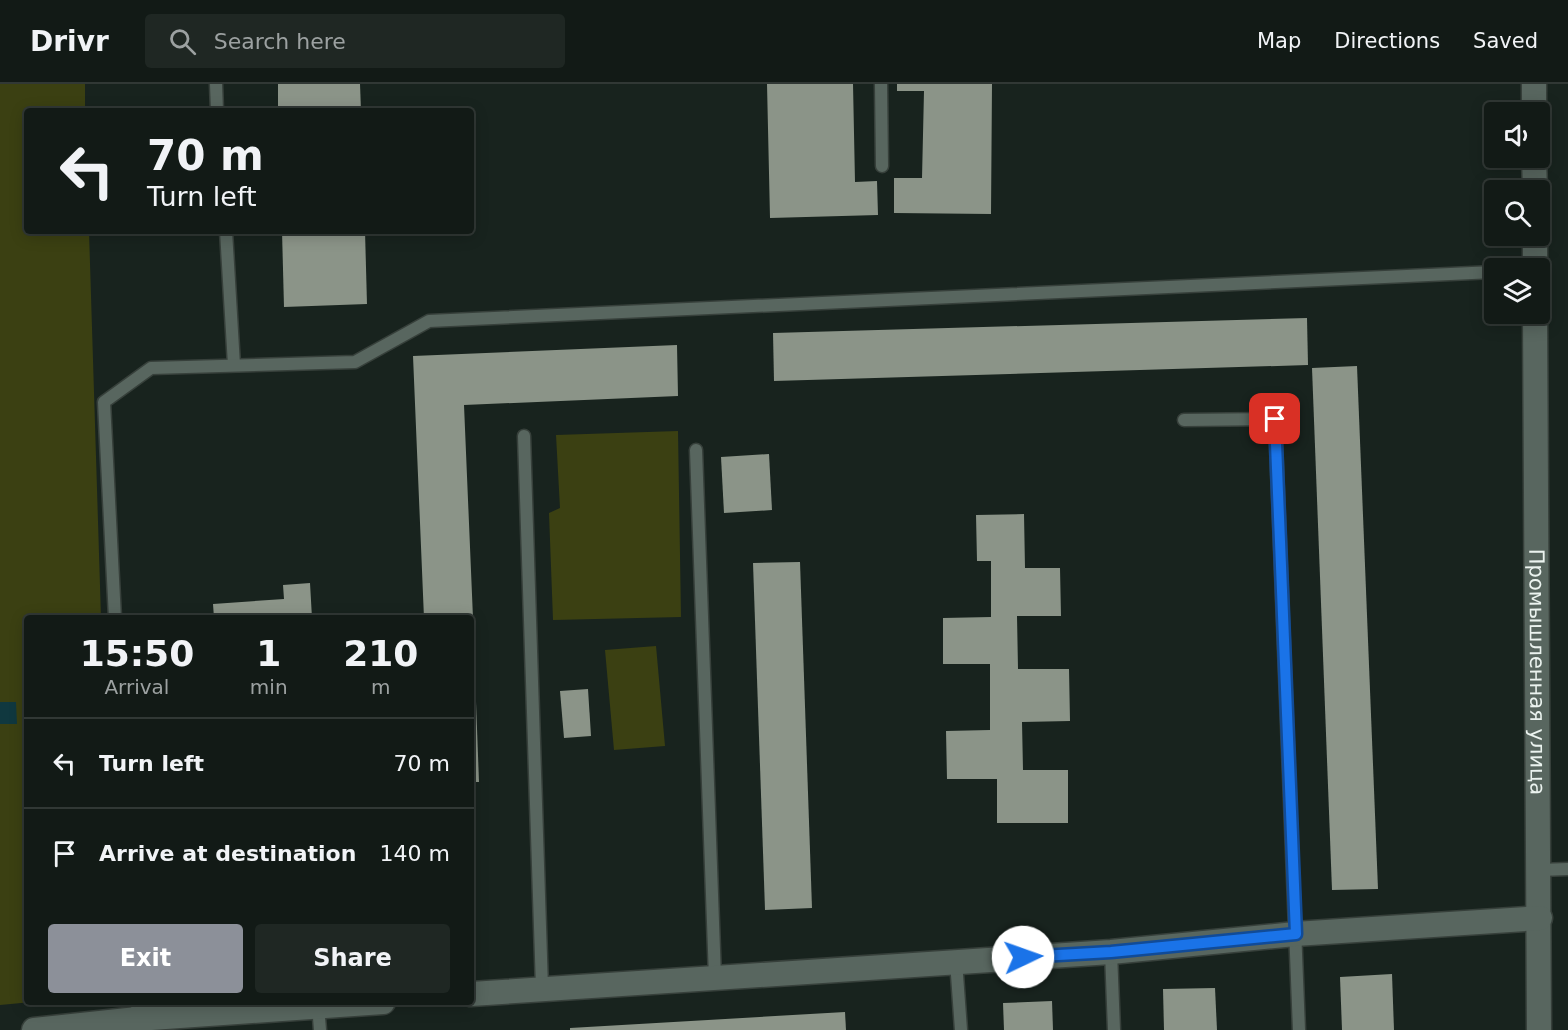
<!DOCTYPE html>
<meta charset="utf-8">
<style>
body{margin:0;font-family:"DejaVu Sans",sans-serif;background:#1f2723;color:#f1f3f6;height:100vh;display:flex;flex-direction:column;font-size:22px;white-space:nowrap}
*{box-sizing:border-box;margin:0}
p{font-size:20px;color:#9ca1a1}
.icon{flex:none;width:33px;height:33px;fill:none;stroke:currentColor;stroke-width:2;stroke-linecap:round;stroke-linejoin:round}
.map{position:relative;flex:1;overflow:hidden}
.details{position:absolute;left:24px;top:531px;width:450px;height:390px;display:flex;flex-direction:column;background:#121a16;border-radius:6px;box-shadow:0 3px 15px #0003,0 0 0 2px #313835}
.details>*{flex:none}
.guide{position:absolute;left:24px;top:24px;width:450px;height:126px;border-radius:6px;box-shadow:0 3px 15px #0003,0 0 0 2px #313835;background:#121a16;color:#f1f3f6;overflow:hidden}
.controls{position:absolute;left:1484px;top:18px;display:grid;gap:12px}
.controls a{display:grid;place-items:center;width:66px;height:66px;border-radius:6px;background:#121a16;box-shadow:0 3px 15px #0003,0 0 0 2px #313835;font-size:30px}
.pin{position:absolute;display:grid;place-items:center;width:51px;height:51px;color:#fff;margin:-26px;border-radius:12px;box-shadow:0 3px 9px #0006}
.me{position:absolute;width:66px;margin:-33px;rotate:87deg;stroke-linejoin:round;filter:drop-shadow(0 0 4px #0008)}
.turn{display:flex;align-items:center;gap:21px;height:126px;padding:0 24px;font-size:27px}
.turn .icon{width:78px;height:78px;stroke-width:2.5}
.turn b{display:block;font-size:42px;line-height:51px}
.eta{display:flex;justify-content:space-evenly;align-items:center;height:102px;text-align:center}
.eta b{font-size:36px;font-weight:700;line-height:42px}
.action{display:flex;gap:12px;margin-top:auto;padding:12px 24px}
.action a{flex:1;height:69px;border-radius:6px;background:#8c9099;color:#fff;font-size:24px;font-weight:700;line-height:69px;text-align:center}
.action a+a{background:#1f2723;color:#f1f3f6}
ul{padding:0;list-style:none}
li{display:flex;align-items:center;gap:18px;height:90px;padding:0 24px;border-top:2px solid #313835}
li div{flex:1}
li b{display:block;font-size:22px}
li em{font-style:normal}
header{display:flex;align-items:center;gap:36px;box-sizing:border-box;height:84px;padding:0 30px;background:#121a16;border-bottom:2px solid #313835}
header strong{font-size:28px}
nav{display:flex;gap:33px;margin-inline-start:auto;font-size:21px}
.search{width:420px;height:54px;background:#1f2723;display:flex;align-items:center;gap:15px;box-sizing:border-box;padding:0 21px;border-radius:6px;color:#9ca1a1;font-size:22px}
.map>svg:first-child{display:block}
</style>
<header>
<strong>Drivr</strong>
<div class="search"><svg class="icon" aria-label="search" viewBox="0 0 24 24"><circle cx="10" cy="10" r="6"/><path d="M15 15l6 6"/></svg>Search here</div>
<nav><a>Map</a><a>Directions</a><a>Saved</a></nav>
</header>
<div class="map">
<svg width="1568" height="946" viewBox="0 0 1568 946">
<rect width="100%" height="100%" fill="#18231e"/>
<g fill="#3b4012">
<polygon points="0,0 85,0 85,27 27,27 27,147 89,147 101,534 27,534 27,918 32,918 0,921"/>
<polygon points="678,347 681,533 553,536 549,429 560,424 556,351"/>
<polygon points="656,562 665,662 614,666 605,566"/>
</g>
<polygon fill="#10383f" points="0,618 16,618 17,640 0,640"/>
<g fill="#8b9488">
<polygon points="278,0 360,0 361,27 278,27"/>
<polygon points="767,0 853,0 855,98 877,97 878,131 770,134"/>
<polygon points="897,0 992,0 991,130 894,129 894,94 922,94 924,7 897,7"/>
<polygon points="282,147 365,147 367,220 284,223"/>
<polygon points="1307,234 1308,281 774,297 773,249"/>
<polygon points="677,261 678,312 464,321 473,534 424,534 413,272"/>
<polygon points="1357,282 1378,805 1332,806 1312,284"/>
<polygon points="769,370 772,426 724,429 721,373"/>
<polygon points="1024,430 1025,484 1060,484 1061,532 1017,532 1018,585 1069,585 1070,637 1022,638 1023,686 1068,686 1068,739 997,739 997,695 947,695 946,647 990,646 990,580 943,580 943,534 991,533 991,477 977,477 976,431"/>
<polygon points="800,478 812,824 765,826 753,479"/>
<polygon points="310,499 312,534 214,534 213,520 284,515 283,501"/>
<polygon points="471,537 473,537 479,698 471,698"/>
<polygon points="588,605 591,652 564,654 560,607"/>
<polygon points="1392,890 1394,946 1342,946 1340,893"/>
<polygon points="1215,904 1217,946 1164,946 1163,905"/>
<polygon points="1052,917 1053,946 1004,946 1003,919"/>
<polygon points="845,928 846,946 570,946 570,944"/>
</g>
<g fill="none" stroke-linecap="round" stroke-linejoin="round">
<defs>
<g id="service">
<polyline points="216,0 217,27"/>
<polyline points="881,0 882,82"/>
<polyline points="226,147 234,281"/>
<polyline points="1184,336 1275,335 1299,946"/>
<polyline points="524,352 542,904"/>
<polyline points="696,366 715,894"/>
<polyline points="115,534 104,318 151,284 355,278 429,237 1494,188"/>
<polyline points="1540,786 1568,785"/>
<polyline points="1111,868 1114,946"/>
<polyline points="956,877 961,946"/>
<polyline points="137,918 138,939"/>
<polyline points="318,921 320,946"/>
</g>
<g id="minor">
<polyline points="1534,0 1534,28"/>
<polyline points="1534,74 1535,106"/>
<polyline points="1535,152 1535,184"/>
<path id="s1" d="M1535 230 1539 946"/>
<polyline points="471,910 1111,868 1295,850 1540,834"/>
<polyline points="34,946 137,935 383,918"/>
</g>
</defs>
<use href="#service" stroke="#37403b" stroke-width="15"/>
<use href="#minor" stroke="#37403b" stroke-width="27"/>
<use href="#service" stroke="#58665f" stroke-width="12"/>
<use href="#minor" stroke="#58665f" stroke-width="24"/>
</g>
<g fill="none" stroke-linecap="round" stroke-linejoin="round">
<defs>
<polyline id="route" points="1023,873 1111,868 1296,850 1275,335"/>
</defs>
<use href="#route" stroke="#114b97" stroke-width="15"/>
<use href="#route" stroke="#1a73e8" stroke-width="10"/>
</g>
<g text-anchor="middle" stroke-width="6" stroke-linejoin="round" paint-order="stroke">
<g font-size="21" fill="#ebf3ef" stroke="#070b09">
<text dy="7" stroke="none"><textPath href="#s1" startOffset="358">Промышленная улица</textPath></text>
</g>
</g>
</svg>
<div class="controls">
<a><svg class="icon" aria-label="sound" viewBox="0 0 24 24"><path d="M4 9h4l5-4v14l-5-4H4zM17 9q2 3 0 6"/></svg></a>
<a><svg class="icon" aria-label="search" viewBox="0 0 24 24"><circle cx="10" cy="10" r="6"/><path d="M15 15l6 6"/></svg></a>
<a><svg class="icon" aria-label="layers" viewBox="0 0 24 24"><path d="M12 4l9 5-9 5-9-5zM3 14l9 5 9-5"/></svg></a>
</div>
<div class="pin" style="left:1275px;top:335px;background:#d93025"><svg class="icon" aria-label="arrive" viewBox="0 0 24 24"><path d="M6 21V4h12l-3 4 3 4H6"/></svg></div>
<svg class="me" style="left:1023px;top:873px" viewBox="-20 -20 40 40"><circle r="19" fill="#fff"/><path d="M0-13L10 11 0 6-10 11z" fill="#1a73e8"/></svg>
<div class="guide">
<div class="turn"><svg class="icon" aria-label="left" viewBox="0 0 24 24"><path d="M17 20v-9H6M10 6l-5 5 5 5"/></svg><div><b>70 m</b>Turn left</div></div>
</div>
<section class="details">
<div class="eta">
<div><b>15:50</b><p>Arrival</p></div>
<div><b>1</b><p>min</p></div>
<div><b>210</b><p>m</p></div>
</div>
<ul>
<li><svg class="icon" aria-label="left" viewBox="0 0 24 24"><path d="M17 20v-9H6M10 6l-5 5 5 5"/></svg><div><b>Turn left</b></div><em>70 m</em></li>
<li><svg class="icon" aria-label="arrive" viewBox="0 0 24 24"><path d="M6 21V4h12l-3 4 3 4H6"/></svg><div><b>Arrive at destination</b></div><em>140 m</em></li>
</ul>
<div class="action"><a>Exit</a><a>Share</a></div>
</section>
</div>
